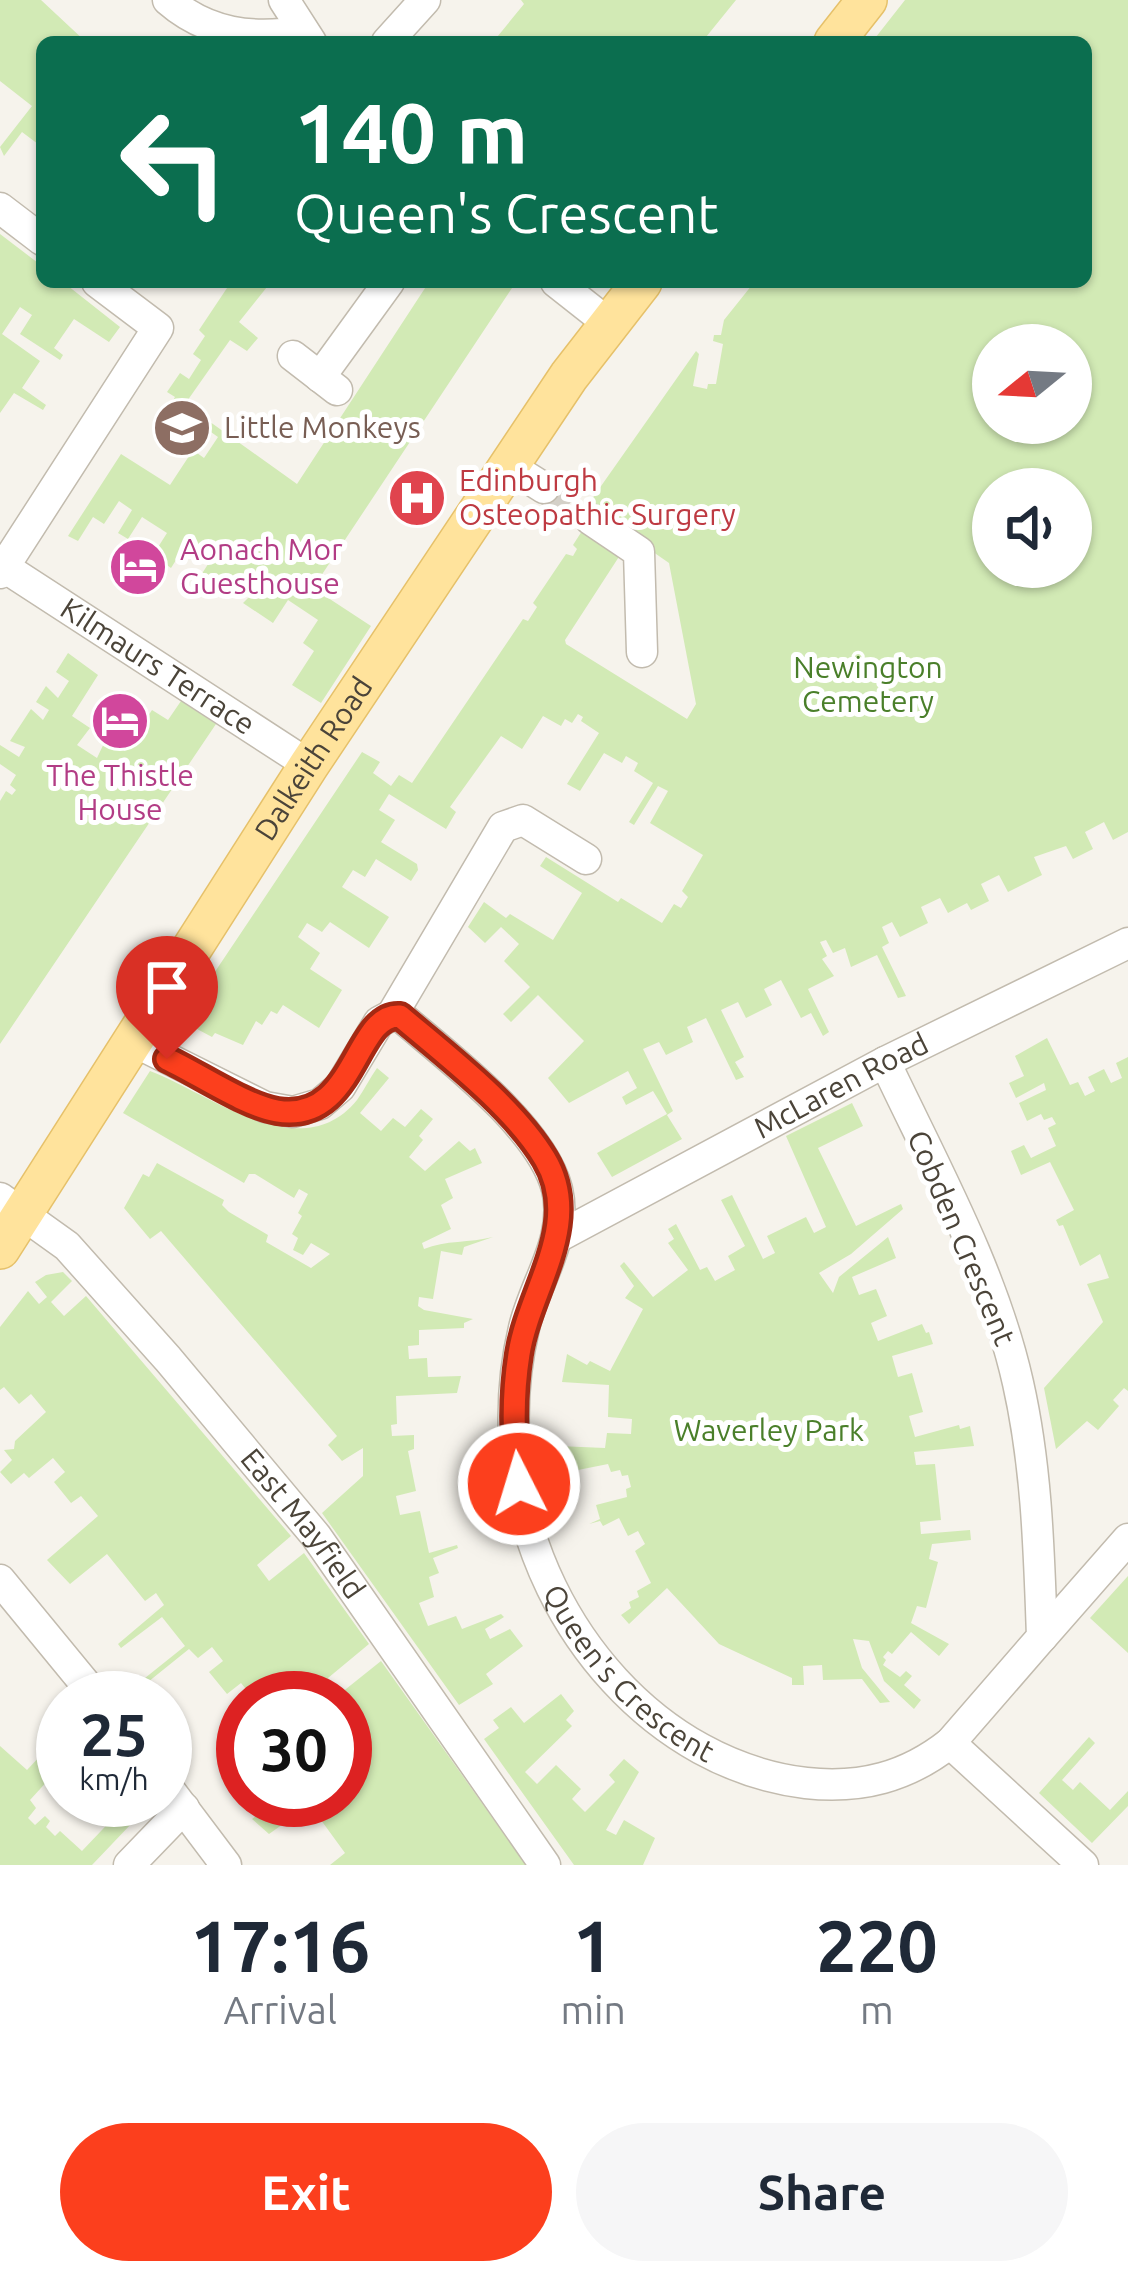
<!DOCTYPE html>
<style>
body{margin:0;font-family:Ubuntu,sans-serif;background:#f6f6f7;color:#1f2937;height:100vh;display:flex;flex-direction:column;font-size:45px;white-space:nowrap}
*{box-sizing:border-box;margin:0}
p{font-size:39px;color:#747a83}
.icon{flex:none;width:66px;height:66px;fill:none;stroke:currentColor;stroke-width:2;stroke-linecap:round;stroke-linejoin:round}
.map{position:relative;height:1865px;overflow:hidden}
.details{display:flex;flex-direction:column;background:#fff;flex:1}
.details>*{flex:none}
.hud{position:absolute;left:36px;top:36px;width:1056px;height:252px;border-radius:18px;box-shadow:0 3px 9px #0004;background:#0b6e4f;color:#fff;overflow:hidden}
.needle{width:78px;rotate:252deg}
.fabs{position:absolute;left:972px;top:324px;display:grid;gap:24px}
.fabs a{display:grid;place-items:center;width:120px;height:120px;border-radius:50%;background:#fff;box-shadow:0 3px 9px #0004;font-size:60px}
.speed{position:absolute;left:36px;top:1671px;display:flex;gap:24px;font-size:60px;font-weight:700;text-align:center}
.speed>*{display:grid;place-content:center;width:156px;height:156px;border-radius:50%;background:#fff;box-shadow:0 3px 9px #0004;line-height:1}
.speed small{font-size:30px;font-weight:400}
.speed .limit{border:18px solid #d22;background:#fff;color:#111}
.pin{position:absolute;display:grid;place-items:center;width:102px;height:102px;color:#fff;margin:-123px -51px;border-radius:50% 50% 50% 0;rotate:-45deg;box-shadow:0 0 12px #0007}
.pin .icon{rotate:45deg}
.me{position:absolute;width:132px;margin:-66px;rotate:355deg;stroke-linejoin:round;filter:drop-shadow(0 0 9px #0008)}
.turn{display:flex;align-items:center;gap:42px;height:252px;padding:0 60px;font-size:54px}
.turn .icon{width:156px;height:156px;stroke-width:2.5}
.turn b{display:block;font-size:84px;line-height:102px}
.eta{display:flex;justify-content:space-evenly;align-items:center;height:204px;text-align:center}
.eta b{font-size:72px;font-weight:700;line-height:84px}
.button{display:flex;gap:24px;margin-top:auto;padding:24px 60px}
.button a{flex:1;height:138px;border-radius:72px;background:#fc3f1d;color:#fff;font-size:48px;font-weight:700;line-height:138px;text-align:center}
.button a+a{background:#f6f6f7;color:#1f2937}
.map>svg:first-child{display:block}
</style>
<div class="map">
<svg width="1128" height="1865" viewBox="0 0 1128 1865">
<rect width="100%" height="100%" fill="#f6f3ec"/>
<g fill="#d2eab5" fill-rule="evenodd">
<polygon points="0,0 41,0 86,42 42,42 42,147 22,132 4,156 0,147 32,106 0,81"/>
<polygon points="521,0 736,0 702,42 493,42 524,4"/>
<path d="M905 0H1128V832L1113 840 1104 822 1085 832 1093 849 1073 859 1066 846 1034 857 1042 875 1008 892 999 875 981 884 989 901 971 910 967 903 948 913 940 898 921 907 928 923 900 937 892 922 882 927 889 943 882 947 906 996 898 998 877 955 851 967 845 948 833 953 826 940 820 942 827 956 822 959 834 976 808 989 829 1032 823 1036 811 1013 801 1018 781 980 764 989 772 1005 746 1018 738 1002 721 1010 744 1057 735 1062 744 1077 736 1080 706 1018 687 1027 693 1042 666 1055 659 1042 643 1049 673 1111 667 1115 682 1139 612 1177 597 1153 667 1114 653 1091 626 1105 622 1097 637 1088 628 1071 569 1103 548 1078 584 1041 538 995 511 1022 503 1014 530 987 504 961 519 944 501 927 485 943 468 927 484 902 506 918 510 914 553 940 582 893 540 866 546 857 618 902 621 898 662 923 674 904 681 908 688 897 682 891 703 855 650 823 668 791 658 786 634 825 629 822 653 783 634 771 638 763 626 756 622 763 604 753 580 791 567 784 599 733 581 721 583 717 578 714 572 723 565 719 561 726 543 716 522 749 501 736 450 807 456 812 446 829 389 794 379 810 395 820 381 842 417 864 418 870 411 881 376 859 365 877 353 870 342 887 389 917 369 948 330 922 322 932 307 923 298 937 320 953 310 969 342 990 319 1028 283 1005 277 1014 271 1011 262 1025 256 1021 243 1045 215 1033 212 1037 182 1021 362 752 380 762 373 773 391 786 399 775 412 783 523 619 528 621 537 607 533 603 566 554 573 556 577 549 573 545 582 531 624 549 565 640 566 644 687 719 696 704 669 563 587 506 696 351 699 354 693 386 707 389 708 384H716L723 344 713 341 714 335H721L724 320 752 285 749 282H1086V42H872ZM993 345H1071V423H993ZM993 489H1071V567H993Z"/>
<polygon points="0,234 42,266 42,282 63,282 120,327 109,342 74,319 54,348 63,355 60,360 20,334 32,315 20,307 2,334 40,361 22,388 46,405 43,410 14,393 0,413"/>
<polygon points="231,282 271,282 239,322 258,338 247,351 230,340 185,404 297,484 429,282 516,282 313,588 371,626 321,703 292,685 314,651 303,643 318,620 288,600 273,623 243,603 255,591 237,579 230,595 212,583 206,591 196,583 217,550 206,542 198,554 185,546 171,568 153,555 167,533 142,517 128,539 118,533 132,510 119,501 104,524 93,517 78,541 68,536 121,454 170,485 193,450 204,458 218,437 171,404 175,397 167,392 180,373 189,379 201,360 193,354 205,336 199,330"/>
<polygon points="68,653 98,675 72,716 90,728 77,745 97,758 106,739 125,751 152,710 168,720 181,701 216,724 0,1044 0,801 6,791 12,795 16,790 10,785 16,775 0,764 0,745 19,757 25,747 10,741 31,709 43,720 49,710 36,702 46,686 58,698 69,681 56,672"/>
<polygon points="1047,1038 1070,1085 1078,1082 1085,1096 1095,1091 1088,1077 1104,1069 1111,1083 1122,1078 1116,1063 1128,1057 1128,1391 1124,1388 1113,1400 1119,1406 1098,1430 1087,1421 1056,1449 1044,1388 1103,1322 1087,1284 1109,1278 1100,1254 1080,1266 1063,1225 1059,1226 1056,1220 1074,1210 1050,1162 1021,1175 1011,1151 1024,1145 1031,1158 1056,1146 1048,1128 1056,1124 1052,1117 1044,1120 1041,1114 1027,1121 1019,1103 1046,1090 1044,1083 1016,1098 1009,1083 1024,1076 1015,1056"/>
<path d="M377 1068 389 1078 360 1113 381 1131 393 1118 405 1127 421 1109 433 1119 419 1136 423 1140 409 1157 425 1171 459 1141 470 1151 475 1148 482 1163 445 1179 453 1198 441 1205 451 1229 422 1243 424 1249C445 1240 470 1243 493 1237L464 1247 462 1255 441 1251 433 1299 419 1297 418 1306 424 1310 473 1319 464 1323V1328L419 1330V1345L408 1346 409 1359 427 1358 428 1377 461 1376 457 1393 396 1396 397 1424 391 1425 392 1436 414 1435V1449L408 1451 416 1491 396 1496 400 1515 420 1511 429 1553 457 1545 458 1548 433 1558 439 1573 429 1577 434 1597 419 1603 428 1626 456 1616 462 1629 501 1614 504 1617 485 1629 490 1639 510 1629 523 1646 486 1674 493 1684 459 1705 322 1513 363 1476V1448L342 1461 328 1445 337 1436 161 1231 150 1239 124 1208 143 1174 149 1177 157 1163 224 1200 222 1205 229 1212 268 1235 266 1242 311 1268 330 1254 311 1243 303 1255 293 1250 298 1238 292 1234 302 1216 298 1213 308 1194 299 1189 294 1198 255 1174H249L244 1183 123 1113 150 1071C209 1093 301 1169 357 1100 364 1090 370 1078 377 1068Z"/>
<polygon points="852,1103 863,1126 818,1148 856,1226 901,1204 903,1209 851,1254 819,1273 833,1293 839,1277 888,1237 896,1258 852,1277 859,1295 876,1289 887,1316 871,1323 878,1341 922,1324 926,1333 929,1332 933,1344 892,1356 898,1377 912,1373 923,1412 909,1416 915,1437 959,1425 960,1429 970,1426 974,1446 914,1452 916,1465 935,1464 941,1520 920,1522 921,1534 970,1530 971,1540 932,1544 929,1559 938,1562 926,1608 917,1606 911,1623 949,1644 939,1656 911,1632 892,1654 888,1651 883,1657 886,1660 883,1665 900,1677 906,1671 912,1676 904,1685 921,1700 914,1709 884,1681 869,1641 853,1639 862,1668 890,1702 880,1703 862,1679 823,1680 822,1665 803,1666 804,1685 792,1685 792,1678 719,1644 667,1588 629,1624 621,1615 631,1608 629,1602 639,1597 637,1591 651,1583 635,1551 645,1544 638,1531 628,1536 619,1518 603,1526 600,1521 589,1524 600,1519 596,1505 627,1497 626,1489 631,1487 628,1475 622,1476 620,1470 611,1472 608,1464 563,1473 557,1465 558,1446 605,1448 607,1433 631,1434 632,1419 608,1417 609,1385 562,1382 567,1354 587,1365 590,1361 610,1371 643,1309 625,1298 634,1286 620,1266 624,1262 653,1297 688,1270 668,1243 674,1239 668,1229 676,1224 700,1270 707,1267 715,1281 735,1270 728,1256 745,1246 721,1200 732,1195 763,1259 775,1253 767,1236 806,1217 814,1233 826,1227 786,1136"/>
<polygon points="63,1272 72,1281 51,1302 64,1316 86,1296 291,1536 257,1565 269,1581 304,1553 369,1644 328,1678 341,1693 381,1661 526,1865 330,1865 345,1853 310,1805 269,1834 252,1819 278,1800 345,1800 345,1698 246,1698 250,1694 241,1683 227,1694 209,1672 223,1661 212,1647 198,1658 189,1649 148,1682 145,1678 185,1646 162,1617 121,1648 118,1644 164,1605 156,1593 145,1601 107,1554 70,1584 47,1560 98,1516 81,1496 71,1503 54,1482 65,1472 53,1458 29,1478 24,1473 11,1484 0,1472 12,1460 4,1450 14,1449 15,1441 46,1412 31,1394 19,1404 4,1387 0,1390 0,1327 28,1291 39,1304 47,1297 35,1282 46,1275"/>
<polygon points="1128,1576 1128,1653 1090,1618"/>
<polygon points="561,1694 574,1711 566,1720 572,1726 525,1772 537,1784 556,1765 581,1789 572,1799 585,1812 615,1782 609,1775 624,1759 639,1772 606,1830 616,1835 624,1820 655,1838 643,1865 574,1865 484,1739 499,1728 493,1720 511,1707 524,1723"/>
<polygon points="58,1737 62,1741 40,1766 51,1777 30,1800 36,1808 28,1818 35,1825 45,1816 50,1821 46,1827 55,1836 60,1831 82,1851 120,1811 132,1823 92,1865 0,1865 0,1746 27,1770"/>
<polygon points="1089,1737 1095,1743 1062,1780 1073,1790 1080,1782 1110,1810 1128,1791 1128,1806 1092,1843 1039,1793"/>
</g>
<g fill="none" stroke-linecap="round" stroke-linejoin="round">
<polyline stroke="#d4d0c8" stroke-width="30" stroke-dasharray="30 15" stroke-linecap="butt" points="544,488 590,519"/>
<defs>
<g id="minor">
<path d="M168 0C207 34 253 40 303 31"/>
<polyline points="284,0 311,42"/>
<polyline points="387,42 425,0"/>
<polyline points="0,208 42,240"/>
<polyline points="556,282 608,323"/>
<polyline points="293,356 337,390"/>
<polyline points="320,377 389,282"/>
<polyline points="509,466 544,488"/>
<polyline points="590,519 639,552 642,652"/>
<path id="s1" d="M4 567 309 765"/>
<polyline points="0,573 158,328 97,282"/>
<polyline points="392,1015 503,827 523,820 586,859"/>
<path id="s2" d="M135 1042 265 1107 293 1112 320 1104 340 1087 379 1022 392 1015 400 1016C448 1057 541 1127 557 1189 569 1239 535 1281 524 1328 512 1378 511 1431 518 1482 541 1627 656 1765 806 1783 861 1789 907 1777 950 1743L1042 1637C1039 1552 1037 1467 1018 1383 993 1271 934 1166 885 1062"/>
<path id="s3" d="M0 1198 67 1246 168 1359 316 1536 545 1865"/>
<path id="s4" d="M558 1237 885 1062 1128 943"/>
<polyline points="0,1580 97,1698"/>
<polyline points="1042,1637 1128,1539"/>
<polyline points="950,1743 1083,1865"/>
<polyline points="165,1784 226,1865"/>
<polyline points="129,1865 184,1808"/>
</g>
<g id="major">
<polyline points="834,42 867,0"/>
<path id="s5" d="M0 1249 309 765 569 376 642 282"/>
</g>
</defs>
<use href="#minor" stroke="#c2bbae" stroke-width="33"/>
<use href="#major" stroke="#e6c16a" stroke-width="42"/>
<use href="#minor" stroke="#fff" stroke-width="30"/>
<use href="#major" stroke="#ffe39c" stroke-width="39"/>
</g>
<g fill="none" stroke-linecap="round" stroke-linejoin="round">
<defs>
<path id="route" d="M167 1059C199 1074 244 1105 277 1111 356 1124 354 1013 400 1016 446 1055 514 1107 545 1159 584 1224 529 1289 519 1354 512 1398 513 1441 519 1484"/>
</defs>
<use href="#route" stroke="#a42913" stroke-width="30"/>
<use href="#route" stroke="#fc3f1d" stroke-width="21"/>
</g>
<defs>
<symbol id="school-disc" viewBox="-11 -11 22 22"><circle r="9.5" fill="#8d6e63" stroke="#fff"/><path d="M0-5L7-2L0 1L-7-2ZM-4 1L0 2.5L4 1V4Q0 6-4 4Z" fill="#fff"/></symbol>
<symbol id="hospital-disc" viewBox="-11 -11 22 22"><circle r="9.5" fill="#e0444e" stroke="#fff"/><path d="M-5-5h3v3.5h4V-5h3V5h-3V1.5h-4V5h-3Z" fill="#fff"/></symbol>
<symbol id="hotel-disc" viewBox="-11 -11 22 22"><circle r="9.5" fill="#d1479c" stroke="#fff"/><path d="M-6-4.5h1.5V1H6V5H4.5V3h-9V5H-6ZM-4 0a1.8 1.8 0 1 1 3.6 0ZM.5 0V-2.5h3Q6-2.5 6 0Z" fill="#fff"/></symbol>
</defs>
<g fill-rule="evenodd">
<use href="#school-disc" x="149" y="395" width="66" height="66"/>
<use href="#hospital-disc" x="384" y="465" width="66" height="66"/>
<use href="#hotel-disc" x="105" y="534" width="66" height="66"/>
<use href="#hotel-disc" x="87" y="688" width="66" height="66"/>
</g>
<g text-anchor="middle" stroke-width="10" stroke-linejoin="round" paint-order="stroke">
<g font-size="30" fill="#785e54" stroke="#fff" text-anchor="start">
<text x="224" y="438">Little Monkeys</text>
</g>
<g font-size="30" fill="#be3a42" stroke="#fff" text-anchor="start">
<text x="459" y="491">Edinburgh<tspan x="459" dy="34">Osteopathic Surgery</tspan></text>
</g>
<g font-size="30" fill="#b23c85" stroke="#fff" text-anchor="start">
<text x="180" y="560">Aonach Mor<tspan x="180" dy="34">Guesthouse</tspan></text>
<text x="120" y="786" text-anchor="middle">The Thistle<tspan x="120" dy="34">House</tspan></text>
</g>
<g font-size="30" fill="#4b4439" stroke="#fff">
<text dy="10" stroke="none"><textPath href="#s1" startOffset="183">Kilmaurs Terrace</textPath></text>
<text dy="10" stroke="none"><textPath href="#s5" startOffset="582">Dalkeith Road</textPath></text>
<text dy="10" stroke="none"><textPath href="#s4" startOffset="321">McLaren Road</textPath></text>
<text transform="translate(961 1238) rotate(67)" y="10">Cobden Crescent</text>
<text dy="10" stroke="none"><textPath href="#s3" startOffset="447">East Mayfield</textPath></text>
<text dy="10" stroke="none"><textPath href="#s2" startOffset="1092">Queen's Crescent</textPath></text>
</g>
<g font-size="30" fill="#4a7f2a" stroke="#fff">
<text x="868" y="678">Newington<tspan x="868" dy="34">Cemetery</tspan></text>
<text x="769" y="1441">Waverley Park</text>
</g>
</g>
</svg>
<div class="fabs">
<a><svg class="needle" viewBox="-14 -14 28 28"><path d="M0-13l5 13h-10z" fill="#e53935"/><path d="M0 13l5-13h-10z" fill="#747a83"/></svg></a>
<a><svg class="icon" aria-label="sound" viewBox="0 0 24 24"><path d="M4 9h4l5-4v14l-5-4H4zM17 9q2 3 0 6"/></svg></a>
</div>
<div class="speed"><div>25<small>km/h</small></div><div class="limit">30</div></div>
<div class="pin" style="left:167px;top:1059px;background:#d93025"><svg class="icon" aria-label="arrive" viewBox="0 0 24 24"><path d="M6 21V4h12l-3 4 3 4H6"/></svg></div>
<svg class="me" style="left:519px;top:1484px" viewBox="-20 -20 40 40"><circle r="17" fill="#fc3f1d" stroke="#fff" stroke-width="3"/><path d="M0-11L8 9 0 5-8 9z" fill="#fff"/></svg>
<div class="hud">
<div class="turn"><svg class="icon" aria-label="left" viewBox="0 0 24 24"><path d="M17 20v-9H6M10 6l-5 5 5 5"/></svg><div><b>140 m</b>Queen's Crescent</div></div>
</div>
</div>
<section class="details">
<div class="eta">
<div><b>17:16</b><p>Arrival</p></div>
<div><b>1</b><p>min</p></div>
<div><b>220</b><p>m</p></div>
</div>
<div class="button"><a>Exit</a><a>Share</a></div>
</section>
